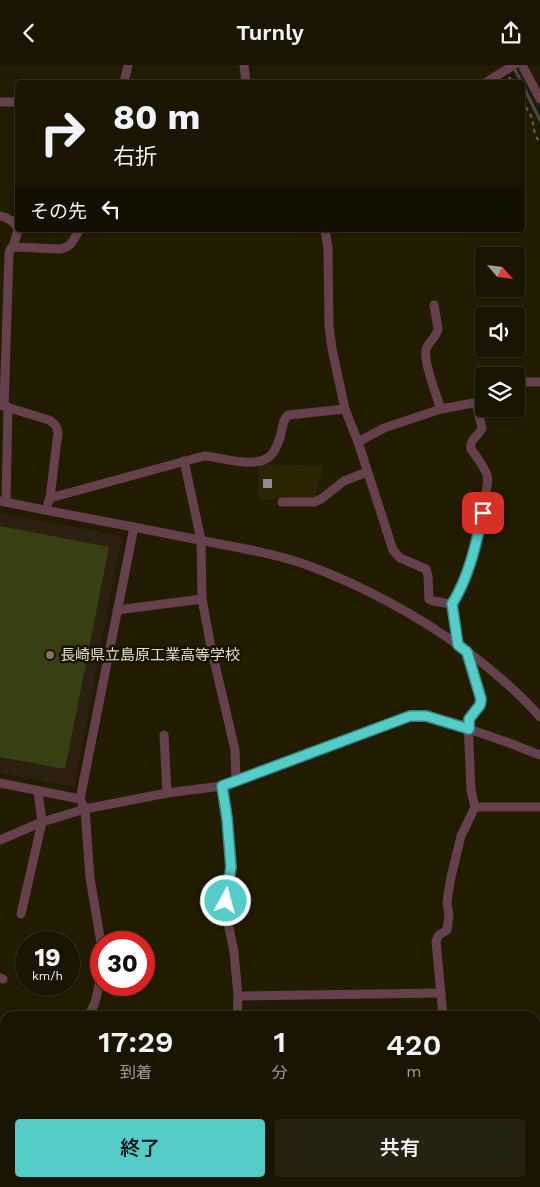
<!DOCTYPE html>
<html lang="ja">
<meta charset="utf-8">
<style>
body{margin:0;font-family:"Work Sans","Noto Sans JP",sans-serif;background:#262211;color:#f1f3f6;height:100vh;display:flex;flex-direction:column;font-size:19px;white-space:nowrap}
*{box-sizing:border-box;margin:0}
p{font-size:16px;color:#9f9f99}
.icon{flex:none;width:28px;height:28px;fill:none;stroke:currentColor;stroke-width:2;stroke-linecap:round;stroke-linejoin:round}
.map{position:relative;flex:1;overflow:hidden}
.sheet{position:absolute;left:0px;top:946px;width:540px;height:176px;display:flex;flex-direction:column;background:#191502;border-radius:15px 15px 0 0;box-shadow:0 1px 4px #0004,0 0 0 1px #373424}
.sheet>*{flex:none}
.banner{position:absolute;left:15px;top:15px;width:510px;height:152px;border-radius:5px;box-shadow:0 1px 4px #0004,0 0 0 1px #373424;background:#191502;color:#f1f3f6;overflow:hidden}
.needle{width:32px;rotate:118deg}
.controls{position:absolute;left:475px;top:182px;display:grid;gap:10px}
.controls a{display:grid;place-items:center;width:50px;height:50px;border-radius:5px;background:#191502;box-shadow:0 1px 4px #0004,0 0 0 1px #373424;font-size:25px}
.speed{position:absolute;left:15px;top:866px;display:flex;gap:10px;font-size:25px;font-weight:700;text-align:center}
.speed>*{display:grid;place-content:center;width:65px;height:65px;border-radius:50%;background:#191502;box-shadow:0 1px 4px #0004,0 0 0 1px #373424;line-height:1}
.speed small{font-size:12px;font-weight:400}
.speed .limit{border:8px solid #d22;background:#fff;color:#111}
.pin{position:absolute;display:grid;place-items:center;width:42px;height:42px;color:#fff;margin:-21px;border-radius:10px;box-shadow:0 2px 8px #0006}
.me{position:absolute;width:55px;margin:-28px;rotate:7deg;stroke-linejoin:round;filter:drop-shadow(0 0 4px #0008)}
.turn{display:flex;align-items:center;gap:18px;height:105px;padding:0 15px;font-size:22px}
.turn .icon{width:65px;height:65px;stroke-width:2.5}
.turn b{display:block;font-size:35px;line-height:42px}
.then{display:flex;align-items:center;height:48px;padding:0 15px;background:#0003;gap:10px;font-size:19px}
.eta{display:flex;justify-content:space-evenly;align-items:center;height:85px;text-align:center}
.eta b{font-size:30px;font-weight:600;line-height:35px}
.button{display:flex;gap:10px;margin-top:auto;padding:10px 15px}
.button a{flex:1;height:58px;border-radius:5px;background:#54cdc8;color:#111;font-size:20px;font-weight:600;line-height:58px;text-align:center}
.button a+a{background:#262211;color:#f1f3f6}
header{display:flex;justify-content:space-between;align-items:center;height:65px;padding:0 15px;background:#191502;font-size:22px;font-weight:600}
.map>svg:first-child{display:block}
</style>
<header><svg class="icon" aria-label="back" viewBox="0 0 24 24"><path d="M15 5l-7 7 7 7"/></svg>Turnly<svg class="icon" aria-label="share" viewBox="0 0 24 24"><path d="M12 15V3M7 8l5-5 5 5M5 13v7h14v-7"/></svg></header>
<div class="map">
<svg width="540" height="1122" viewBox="0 0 540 1122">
<rect width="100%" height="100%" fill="#211c02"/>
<polygon fill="#2b2501" points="258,399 324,401 314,434 258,434"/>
<polygon fill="#2d2013" points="0,448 122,471 74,722 0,708"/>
<polygon fill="#374013" points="0,461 109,482 65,704 0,692"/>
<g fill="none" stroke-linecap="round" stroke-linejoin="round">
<g stroke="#434b54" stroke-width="3">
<polyline points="514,3 522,18"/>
<polyline points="522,19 540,55"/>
</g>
</g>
<rect fill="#9c859c" x="263" y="414" width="9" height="9"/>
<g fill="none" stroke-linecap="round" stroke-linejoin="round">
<g stroke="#68644e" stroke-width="2" stroke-dasharray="4 4" stroke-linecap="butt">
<polyline points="509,12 513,18"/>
<polyline points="522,35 532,53 535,70 540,78"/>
</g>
<g stroke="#66404d" stroke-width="9">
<polyline points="244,0 246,18"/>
<polyline points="522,0 540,34"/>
<polyline points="124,18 128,0"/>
<polyline points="485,18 514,0"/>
<polyline points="0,37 18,37"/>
<path d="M0 151C7 152 15 157 18 164"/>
<polyline points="325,165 328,183 329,261 332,284 345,344 358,377 393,485 400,493 426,504 428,511 429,534 433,536 451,539"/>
<polyline points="13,182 18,165"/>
<path d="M434 240 438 264C436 273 428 277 426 285 423 295 437 333 441 344"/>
<polyline points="516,317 540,317"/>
<path d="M0 340 49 355C55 359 57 361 58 367L50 433 48 438"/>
<path d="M4 341 9 188 11 183 13 182 60 184C71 182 74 175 79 165"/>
<polyline points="358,377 384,363 441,344 484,336"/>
<polyline points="184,396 201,475 202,534 211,582 235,685 236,715"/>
<path d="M50 433 204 391C223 392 252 404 269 392 274 388 277 381 279 375 283 367 281 356 288 350L345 344"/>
<path d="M0 436C68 450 136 462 204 476 239 483 274 488 307 500 364 521 418 551 467 586 493 606 519 627 540 652"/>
<polyline points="6,437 8,342"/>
<polyline points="282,437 314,437 321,434 344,416 367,407"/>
<polyline points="117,545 202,534"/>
<path d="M458 580 451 539C469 511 480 465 485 433 486 426 489 417 487 410 484 401 476 391 471 384 469 374 479 371 482 363L476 338"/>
<polyline points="164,670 167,728"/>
<polyline points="0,718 80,734"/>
<polyline points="222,721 227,753 231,802 227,837 228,858 234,887 238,931 237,951"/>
<polyline points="475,742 540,742"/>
<polyline points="0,775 42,757 85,744 167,728 222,721 410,651 426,651 469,664 512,679 540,690"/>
<polyline points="21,849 42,757 38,726"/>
<polyline points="101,878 90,813 85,744 80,734 134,462"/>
<polyline points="0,913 3,914"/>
<polyline points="238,931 441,928"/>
<path d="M88 951C101 934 100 903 101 882"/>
<path d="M443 951 436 876 439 870 447 865 449 850 447 838 448 829 451 812 461 771 475 742 471 726 468 656C471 647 480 644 481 634L467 587"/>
<polyline points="0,1016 5,1017"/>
<polyline points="0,1082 5,1076"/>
<polyline points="0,1096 5,1097"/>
<polyline points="131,1118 157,1122"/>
<polyline points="23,1122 24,1118"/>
<polyline points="233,1122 233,1118"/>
<polyline points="348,1122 348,1118"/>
<polyline points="454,1122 454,1118"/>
</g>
</g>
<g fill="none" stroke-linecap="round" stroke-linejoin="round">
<defs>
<path id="route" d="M226 836 231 802 227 753 222 721 410 651H426L469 664V654L480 640 481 634 467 587 458 580 452 539C469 512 476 479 483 448"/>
</defs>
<use href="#route" stroke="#378582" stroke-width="12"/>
<use href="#route" stroke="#54cdc8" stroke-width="9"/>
</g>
<circle fill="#8d6e63" stroke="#181300" stroke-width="2" cx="50" cy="590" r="5"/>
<g text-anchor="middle" stroke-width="5" stroke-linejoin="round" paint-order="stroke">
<g font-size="15" fill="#e0ddcd" stroke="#181300" text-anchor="start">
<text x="60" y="595">長崎県立島原工業高等学校</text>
</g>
</g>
</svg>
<div class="controls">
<a><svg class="needle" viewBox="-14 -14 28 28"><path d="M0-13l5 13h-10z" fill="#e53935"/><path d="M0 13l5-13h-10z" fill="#9f9f99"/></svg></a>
<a><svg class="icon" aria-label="sound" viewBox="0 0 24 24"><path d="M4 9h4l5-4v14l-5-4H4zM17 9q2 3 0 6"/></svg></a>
<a><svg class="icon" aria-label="layers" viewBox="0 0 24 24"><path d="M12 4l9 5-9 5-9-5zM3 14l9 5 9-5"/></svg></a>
</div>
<div class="speed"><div>19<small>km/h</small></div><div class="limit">30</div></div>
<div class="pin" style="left:483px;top:448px;background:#d93025"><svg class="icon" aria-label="arrive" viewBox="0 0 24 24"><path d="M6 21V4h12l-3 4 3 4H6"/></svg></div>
<svg class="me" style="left:226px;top:836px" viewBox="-20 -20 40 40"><circle r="17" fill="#54cdc8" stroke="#fff" stroke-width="3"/><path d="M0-11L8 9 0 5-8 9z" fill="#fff"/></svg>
<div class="banner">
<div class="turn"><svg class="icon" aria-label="right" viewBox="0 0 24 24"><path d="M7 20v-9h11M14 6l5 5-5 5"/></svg><div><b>80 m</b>右折</div></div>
<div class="then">その先<svg class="icon" aria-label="left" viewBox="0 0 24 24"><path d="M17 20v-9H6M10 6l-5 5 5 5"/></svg></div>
</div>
<section class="sheet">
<div class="eta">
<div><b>17:29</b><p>到着</p></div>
<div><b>1</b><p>分</p></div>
<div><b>420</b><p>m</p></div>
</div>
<div class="button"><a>終了</a><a>共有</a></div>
</section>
</div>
